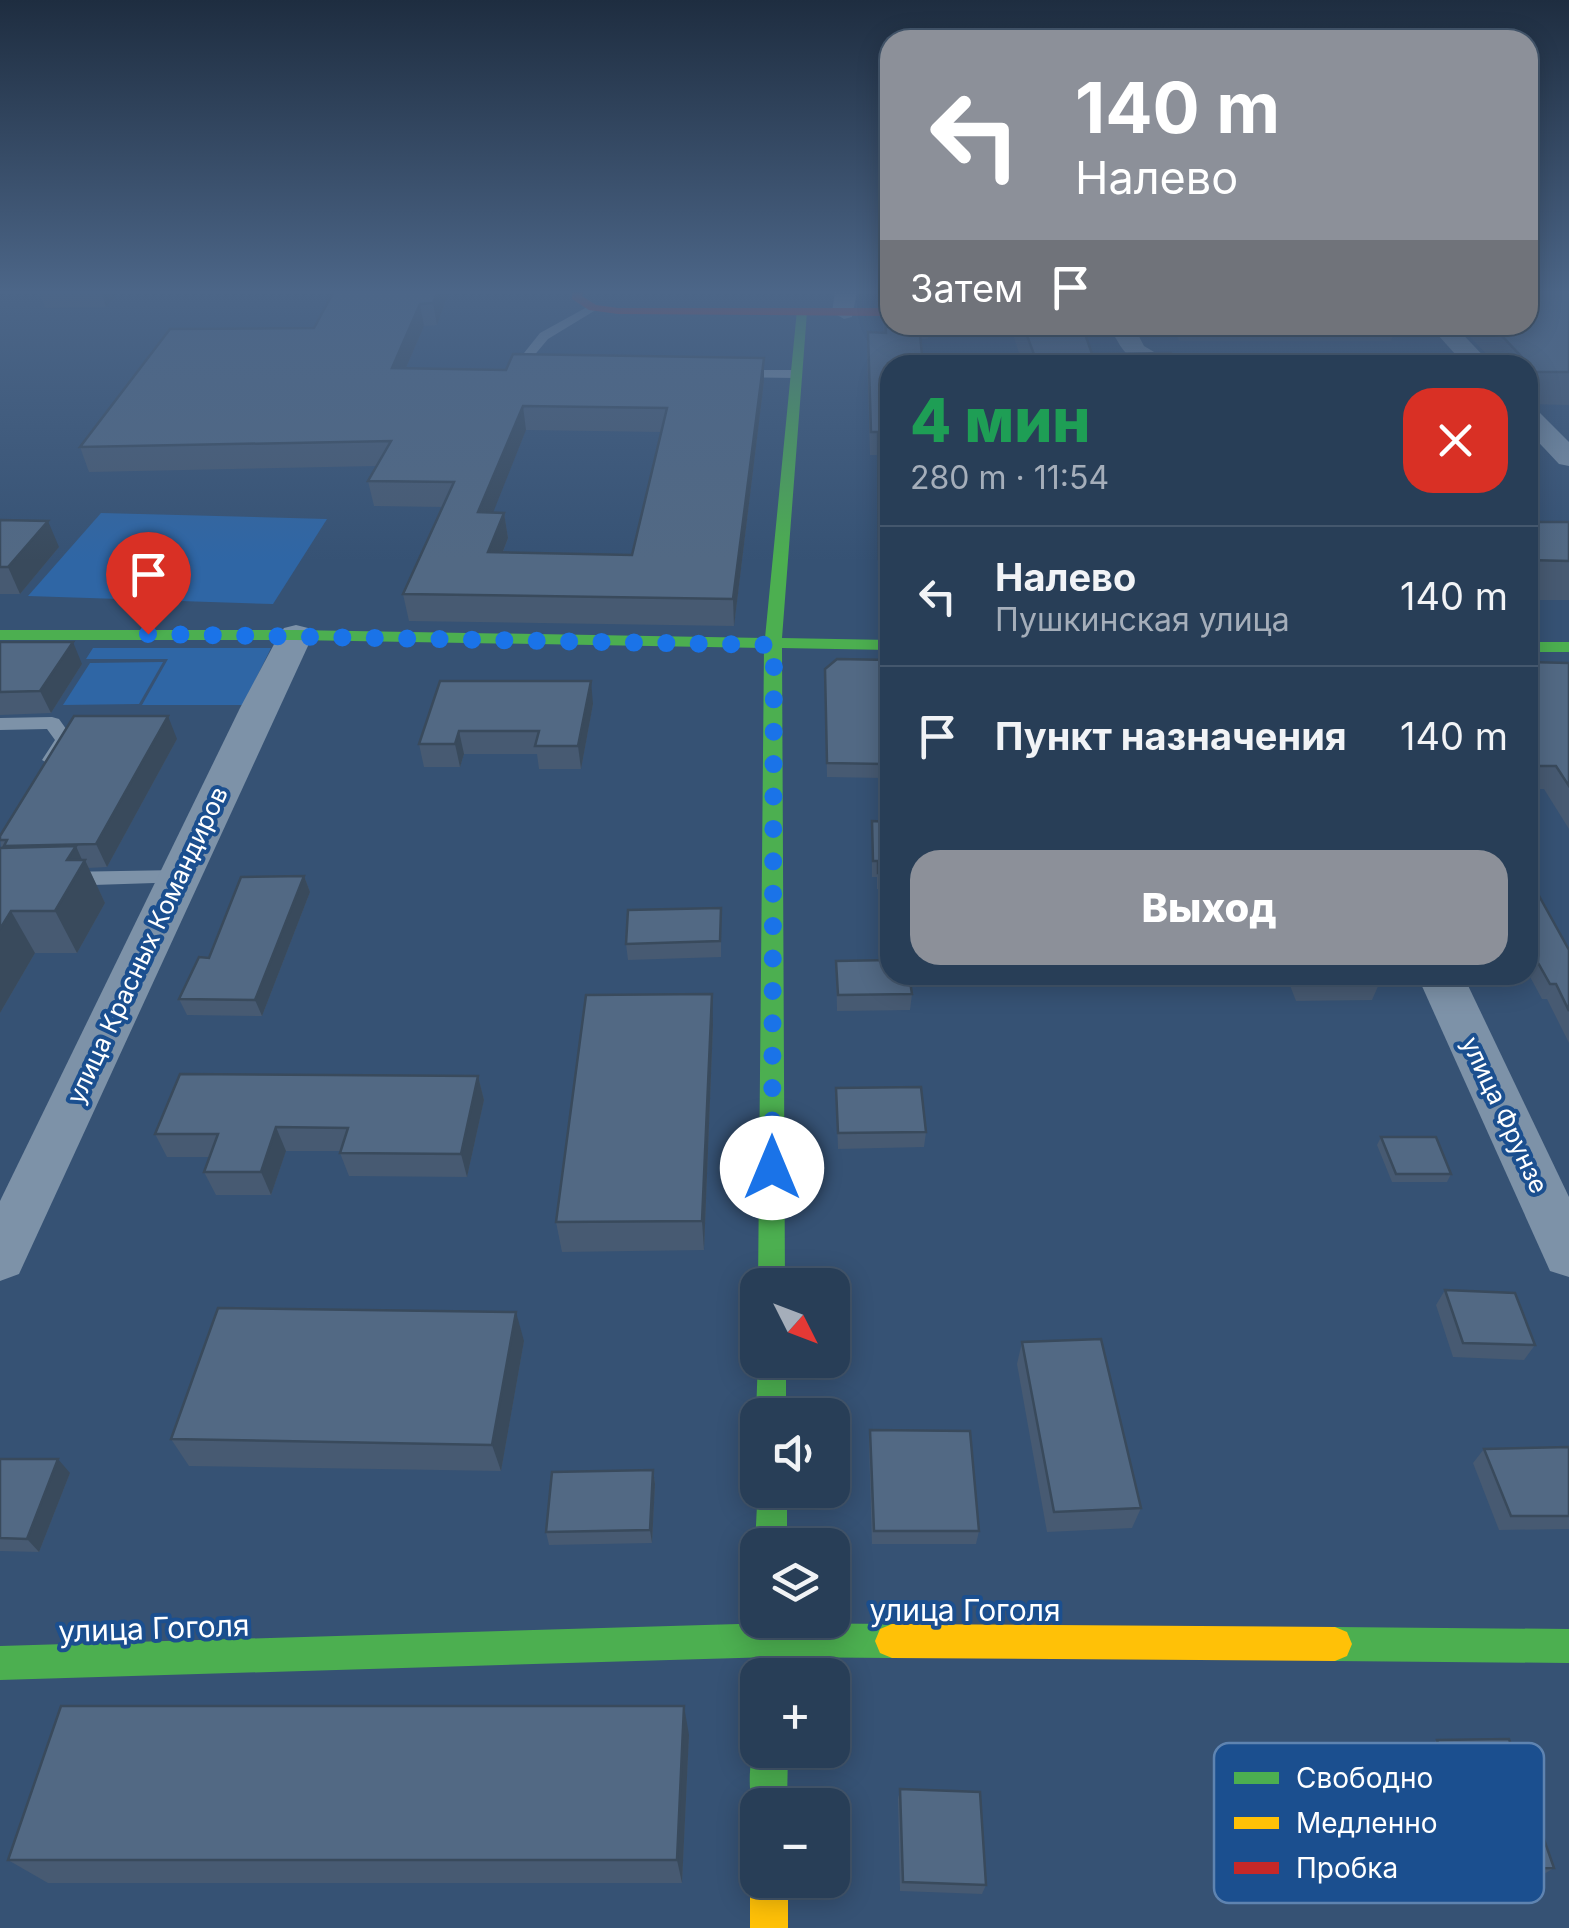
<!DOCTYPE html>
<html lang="ru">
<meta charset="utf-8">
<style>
body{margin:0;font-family:Inter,sans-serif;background:#344961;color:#f1f3f6;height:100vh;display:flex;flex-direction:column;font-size:38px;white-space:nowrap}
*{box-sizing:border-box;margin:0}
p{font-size:32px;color:#a5aeba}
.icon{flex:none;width:55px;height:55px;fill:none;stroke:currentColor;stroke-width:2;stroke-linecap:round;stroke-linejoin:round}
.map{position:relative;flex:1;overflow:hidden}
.drawer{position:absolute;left:880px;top:355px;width:658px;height:630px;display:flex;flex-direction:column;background:#283e57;border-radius:30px;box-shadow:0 5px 25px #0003,0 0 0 2px #44576d}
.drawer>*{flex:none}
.hud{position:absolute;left:880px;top:30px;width:658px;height:305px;border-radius:30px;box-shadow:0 5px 25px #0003,0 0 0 2px #44576d;background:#8c9099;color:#fff;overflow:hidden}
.needle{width:65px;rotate:132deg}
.fabs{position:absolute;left:740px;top:1268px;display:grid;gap:20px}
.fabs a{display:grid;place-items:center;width:110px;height:110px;border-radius:20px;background:#283e57;box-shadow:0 5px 25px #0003,0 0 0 2px #44576d;font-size:50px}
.pin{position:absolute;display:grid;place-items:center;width:85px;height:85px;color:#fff;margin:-102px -42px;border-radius:50% 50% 50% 0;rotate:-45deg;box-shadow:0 0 10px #0007}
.pin .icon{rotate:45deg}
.me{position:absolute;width:110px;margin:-55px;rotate:0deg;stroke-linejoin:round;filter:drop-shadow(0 0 8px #0008)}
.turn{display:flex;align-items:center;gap:35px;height:210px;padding:0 30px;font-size:45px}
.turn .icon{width:130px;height:130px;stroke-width:2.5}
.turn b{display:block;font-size:70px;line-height:85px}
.then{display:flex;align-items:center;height:95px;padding:0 30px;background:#0003;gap:20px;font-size:38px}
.round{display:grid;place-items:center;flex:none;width:105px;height:105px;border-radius:30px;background:#344961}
.overview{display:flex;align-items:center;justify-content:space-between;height:170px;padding:0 30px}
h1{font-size:60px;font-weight:800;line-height:75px;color:#1e9e55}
.action{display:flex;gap:20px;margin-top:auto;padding:20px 30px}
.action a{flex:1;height:115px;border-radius:30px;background:#8c9099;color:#fff;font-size:40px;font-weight:800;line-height:115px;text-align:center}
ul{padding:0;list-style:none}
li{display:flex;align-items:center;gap:30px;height:140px;padding:0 30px;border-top:2px solid #44576d}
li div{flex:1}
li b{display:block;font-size:38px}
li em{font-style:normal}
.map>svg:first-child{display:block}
</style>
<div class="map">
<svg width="1569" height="1928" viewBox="0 0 1569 1928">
<rect width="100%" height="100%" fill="#365274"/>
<g fill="#2f66a5">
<polygon points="101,513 327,519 273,604 28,596"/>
<polygon points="93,648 271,648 243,705 142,705 168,659 86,659"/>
<polygon points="163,662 139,704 63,705 90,663"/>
</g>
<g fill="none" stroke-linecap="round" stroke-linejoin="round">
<g fill="#7d92a8" fill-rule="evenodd">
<polygon points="589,306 599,308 548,339 532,358 534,368 545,369 545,375 525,375 520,358 540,333"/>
<polygon points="733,370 796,370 802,374 796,378 729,377 729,371"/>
<polygon points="52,717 59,719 74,740 59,764 52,766 42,760 55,740 47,729 0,730 0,718"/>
<polygon points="178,870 185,872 189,877 185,882 63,886 52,879 63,872"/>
</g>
<g fill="#7d92a8" fill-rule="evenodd">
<polygon points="835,291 857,291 852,317 844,319 832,312"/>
<path d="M1109 325H1133L1144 346 1176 365C1133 365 1128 363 1109 325Z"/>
<polygon points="1429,325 1454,325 1492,365 1465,365"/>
<polygon points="1528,408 1537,410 1569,442 1569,466 1559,464 1528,431"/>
<polygon points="296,625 308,628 313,635 19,1274 0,1281 0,1201 240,708 279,635 284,628"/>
<polygon points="1417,975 1463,975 1569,1197 1569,1277 1550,1271"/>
</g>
<g fill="#4caf50" fill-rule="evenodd">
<polygon points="797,310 807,312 782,638 890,640 890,650 782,648 785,1285 758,1286 764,648 296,640 0,640 0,630 296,630 765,638"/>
<rect x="1528" y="642" width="41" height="10"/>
<polygon points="758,1358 786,1360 786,1415 758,1415 758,1418 756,1415"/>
<polygon points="758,1485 758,1490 787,1490 787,1545 758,1545 758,1551 755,1545"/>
<polygon points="771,1623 892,1624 904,1629 909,1641 904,1653 892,1658 771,1657 0,1680 0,1646"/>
<polygon points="1335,1627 1569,1629 1569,1663 1335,1661 1323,1656 1318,1644 1323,1632"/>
<path d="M758 1737V1750H788L787 1805H758V1818C746 1798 748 1759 758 1737Z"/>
</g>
<g fill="#ffc107" fill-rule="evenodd">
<polygon points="892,1624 1335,1627 1347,1632 1352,1644 1347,1656 1335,1661 892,1658 880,1653 875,1641 880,1629"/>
<polygon points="758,1866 758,1880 788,1880 788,1928 750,1928 750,1880"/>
</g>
<polygon fill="#c62828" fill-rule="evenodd" points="572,291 584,291 582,296 596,305 618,308 890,308 890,316 618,314 589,310 572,299"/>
</g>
<g fill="#475a72" fill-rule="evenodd">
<polygon points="39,291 120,291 106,307 45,308"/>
<path d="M449 291 437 325 424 326 406 368 506 370 764 358V381L734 626 409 621 403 594 443 507 374 506 368 481 377 466 89 472 80 447 314 328ZM526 430 661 432 632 555 503 552 508 538 504 513 493 512Z"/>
<polygon points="881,291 890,291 890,300 881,299"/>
<polygon points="1569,291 1569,405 1528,404 1528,365 1493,365 1494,362 1459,325 1528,325"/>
<polygon points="884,304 890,325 930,325 928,339 921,339 890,365 890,584 878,583 877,455 870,455 867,354 868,332 883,332"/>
<polygon points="1010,325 1082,325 1092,354 1176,365 1023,365"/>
<polygon points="1173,325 1396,325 1391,341 1179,341"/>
<polygon points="0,520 59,547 20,594 0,594"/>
<rect x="1528" y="522" width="41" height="78"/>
<polygon points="0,642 82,664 51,713 0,715"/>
<polygon points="890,660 890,733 882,733 883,778 827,777 825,669"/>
<polygon points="1528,662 1569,663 1569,829 1544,789 1528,789"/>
<polygon points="440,681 593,704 581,769 539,769 537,754 464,754 460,767 424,767 419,744"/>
<polygon points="177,739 107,867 88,868 105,903 77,953 35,953 0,1013 1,848 0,836"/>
<polygon points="872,821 890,822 890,889 877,889 877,877 872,877"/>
<polygon points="304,876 310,892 262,1016 187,1015 179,999 209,958"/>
<polygon points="1528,876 1569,950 1569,1043 1547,999 1542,999 1528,973"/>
<polygon points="721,908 721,957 628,960 626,944"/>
<polygon points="836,961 912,994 910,1010 837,1011"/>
<polygon points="1286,975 1375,975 1379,984 1372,1000 1296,1001"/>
<polygon points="713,1025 704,1250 562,1252 556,1222"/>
<polygon points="478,1076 484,1100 467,1177 349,1176 340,1153 341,1151 286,1151 271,1195 216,1195 204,1172 210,1157 167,1157 155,1134"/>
<polygon points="836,1088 926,1132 924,1147 838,1149"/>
<polygon points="1381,1137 1451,1174 1447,1182 1392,1182 1377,1145"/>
<polygon points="1445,1290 1535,1345 1524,1360 1453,1357 1436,1305"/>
<polygon points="524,1341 501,1471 189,1466 171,1439"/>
<polygon points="1022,1342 1141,1508 1132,1528 1047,1532 1017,1364"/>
<polygon points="870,1430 979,1531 976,1544 872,1544 869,1444"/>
<polygon points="1569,1447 1569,1529 1499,1530 1473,1463 1484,1449"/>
<polygon points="0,1459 70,1473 39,1552 0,1551"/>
<polygon points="653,1470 655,1484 652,1543 549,1545 546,1532"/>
<polygon points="689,1735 682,1883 48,1883 8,1860"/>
<polygon points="1437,1740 1554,1868 1539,1877 1464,1878 1425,1751"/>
<polygon points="900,1789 986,1885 982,1894 900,1891 898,1799"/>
</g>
<g fill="#394a5c">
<polygon points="101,291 120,291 106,307"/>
<polygon points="438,291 449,291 437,325 433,303"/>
<polygon points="420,304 424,326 396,391 392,368"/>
<polygon points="764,358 764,381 734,626 733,599"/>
<polygon points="523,406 526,430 483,538 478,512"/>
<polygon points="504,513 508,538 493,578 488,552"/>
<polygon points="48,521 59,547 20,594 8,567"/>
<polygon points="73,642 82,664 51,713 40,691"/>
<polygon points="591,681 593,704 581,769 578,746"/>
<polygon points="168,716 177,739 107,867 96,844"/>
<polygon points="459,731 464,754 460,767 455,744"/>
<polygon points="76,846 83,862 85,860 105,903 77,953 55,911 67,860"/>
<polygon points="304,876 310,892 262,1016 255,1000"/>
<polygon points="11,911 35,953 0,1013 0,929"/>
<polygon points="712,994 713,1025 704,1250 702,1221"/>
<polygon points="478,1076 484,1100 467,1177 461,1154"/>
<polygon points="276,1127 286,1151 271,1195 261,1172"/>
<polygon points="516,1312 524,1341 501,1471 492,1445"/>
<polygon points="58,1459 70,1473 39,1552 27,1539"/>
<polygon points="653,1470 655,1484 652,1543 650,1530"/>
<polygon points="684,1706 689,1735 682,1883 677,1860"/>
</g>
<g fill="#526984" stroke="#394a5c" stroke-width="2.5" fill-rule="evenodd">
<path d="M334 291H438L433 303 420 304 392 368 506 370 513 354 764 358 733 599 403 594 454 482 368 481 391 441 80 447 170 329 314 328ZM523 406 667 408 632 555 488 552 504 513 478 512Z"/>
<polygon points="1528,291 1569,291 1569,372 1536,372 1503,337 1506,331 1500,325 1528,325"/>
<polygon points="890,302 890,325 919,325 923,365 890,365 890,559 879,559 878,432 871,432 868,332 886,333 884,304"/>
<polygon points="1023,325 1082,325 1092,354 1171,353 1176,365 1038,365"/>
<polygon points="0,520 48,521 8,567 0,567"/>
<polygon points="1528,522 1569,522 1569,561 1528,560"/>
<polygon points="0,642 73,642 40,691 0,692"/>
<polygon points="837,659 890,660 890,720 881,720 884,764 827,763 825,669"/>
<polygon points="1528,662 1569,663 1569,786 1556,766 1528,766"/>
<polygon points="440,681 591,681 578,746 535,746 539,731 459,731 455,744 419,744"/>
<polygon points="74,716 168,716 96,844 4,846 7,840 0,840 0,836"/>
<polygon points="872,821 890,822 890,873 878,873 878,861 873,861"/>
<polygon points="76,846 67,860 85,860 55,911 11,911 0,929 0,848"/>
<polygon points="304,876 255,1000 179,999 199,957 209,958 241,877"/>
<polygon points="1528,876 1569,950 1569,1011 1556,984 1550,984 1528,945"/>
<polygon points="721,908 720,941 626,944 628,910"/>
<polygon points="890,960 890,975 909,975 912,994 838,995 836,961"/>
<polygon points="1298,975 1375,975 1379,984 1302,985"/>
<polygon points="712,994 702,1221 556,1222 586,995"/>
<polygon points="180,1074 478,1076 461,1154 340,1153 348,1128 276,1127 261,1172 204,1172 218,1134 155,1134"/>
<polygon points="921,1087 926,1132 838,1133 836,1088"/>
<polygon points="1381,1137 1436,1137 1451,1174 1396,1174"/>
<polygon points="1445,1290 1515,1293 1535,1345 1463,1343"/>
<polygon points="218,1308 516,1312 492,1445 171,1439"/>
<polygon points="1101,1339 1141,1508 1054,1512 1022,1342"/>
<polygon points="870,1430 970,1431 979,1531 874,1531"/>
<polygon points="1569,1447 1569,1516 1511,1516 1484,1449"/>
<polygon points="0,1459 58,1459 27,1539 0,1538"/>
<polygon points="653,1470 650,1530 546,1532 552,1472"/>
<polygon points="61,1706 684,1706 677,1860 8,1860"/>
<polygon points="1509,1739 1554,1868 1477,1869 1437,1740"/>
<polygon points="900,1789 980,1792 986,1885 903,1882"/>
</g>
<linearGradient id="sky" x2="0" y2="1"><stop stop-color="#1e2d40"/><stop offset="0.52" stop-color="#4c6688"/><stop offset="1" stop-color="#4c6688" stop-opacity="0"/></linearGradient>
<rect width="1569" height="561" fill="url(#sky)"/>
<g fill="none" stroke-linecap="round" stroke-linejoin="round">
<polyline stroke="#1a73e8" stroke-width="18" stroke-dasharray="0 32.4" points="148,634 774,645 772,1168"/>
</g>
<g text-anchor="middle" stroke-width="8" stroke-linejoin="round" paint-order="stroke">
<g font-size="25" fill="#fff" stroke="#1b4f8f">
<text transform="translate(147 945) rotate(-65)" y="9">улица Красных Командиров</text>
<text transform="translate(1505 1115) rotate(65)" y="9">улица Фрунзе</text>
</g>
<g font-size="30" fill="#fff" stroke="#1b4f8f">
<text x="965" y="1621">улица Гоголя</text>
<text transform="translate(154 1629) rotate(-2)" y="10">улица Гоголя</text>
</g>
</g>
<rect x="1214" y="1743" width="330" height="160" rx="15" fill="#1b4f8f" stroke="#5f84b1" stroke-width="2.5"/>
<rect x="1234" y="1772" width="45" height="12" fill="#4caf50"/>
<rect x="1234" y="1817" width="45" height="12" fill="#ffc107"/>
<rect x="1234" y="1862" width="45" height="12" fill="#c62828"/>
<g font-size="28" fill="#fff">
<text x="1296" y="1788">Свободно</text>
<text x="1296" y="1833">Медленно</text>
<text x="1296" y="1878">Пробка</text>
</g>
</svg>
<div class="fabs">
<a><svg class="needle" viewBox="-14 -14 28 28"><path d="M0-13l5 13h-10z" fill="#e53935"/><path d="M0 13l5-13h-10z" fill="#a5aeba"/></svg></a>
<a><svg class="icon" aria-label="sound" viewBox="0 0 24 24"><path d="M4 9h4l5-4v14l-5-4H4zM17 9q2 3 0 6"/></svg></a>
<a><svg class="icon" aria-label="layers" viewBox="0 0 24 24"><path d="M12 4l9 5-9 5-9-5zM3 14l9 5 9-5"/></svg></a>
<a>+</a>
<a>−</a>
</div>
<div class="pin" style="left:148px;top:634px;background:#d93025"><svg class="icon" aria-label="arrive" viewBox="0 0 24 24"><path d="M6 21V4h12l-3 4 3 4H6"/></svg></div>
<svg class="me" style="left:772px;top:1168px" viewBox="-20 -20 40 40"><circle r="19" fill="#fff"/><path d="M0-13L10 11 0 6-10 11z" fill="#1a73e8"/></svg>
<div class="hud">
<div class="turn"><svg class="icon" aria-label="left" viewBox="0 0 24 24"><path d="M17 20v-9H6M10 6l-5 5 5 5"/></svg><div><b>140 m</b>Налево</div></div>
<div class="then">Затем<svg class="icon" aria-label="arrive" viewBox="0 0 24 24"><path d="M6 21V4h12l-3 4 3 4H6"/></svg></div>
</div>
<section class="drawer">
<div class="overview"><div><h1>4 мин</h1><p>280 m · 11:54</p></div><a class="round" style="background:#d93025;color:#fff"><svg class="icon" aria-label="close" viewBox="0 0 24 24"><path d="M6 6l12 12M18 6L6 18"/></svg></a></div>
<ul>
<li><svg class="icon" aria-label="left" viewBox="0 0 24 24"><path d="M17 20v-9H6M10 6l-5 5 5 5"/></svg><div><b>Налево</b><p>Пушкинская улица</p></div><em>140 m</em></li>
<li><svg class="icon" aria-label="arrive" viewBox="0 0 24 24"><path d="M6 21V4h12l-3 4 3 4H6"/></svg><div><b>Пункт назначения</b></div><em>140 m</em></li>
</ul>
<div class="action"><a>Выход</a></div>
</section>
</div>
